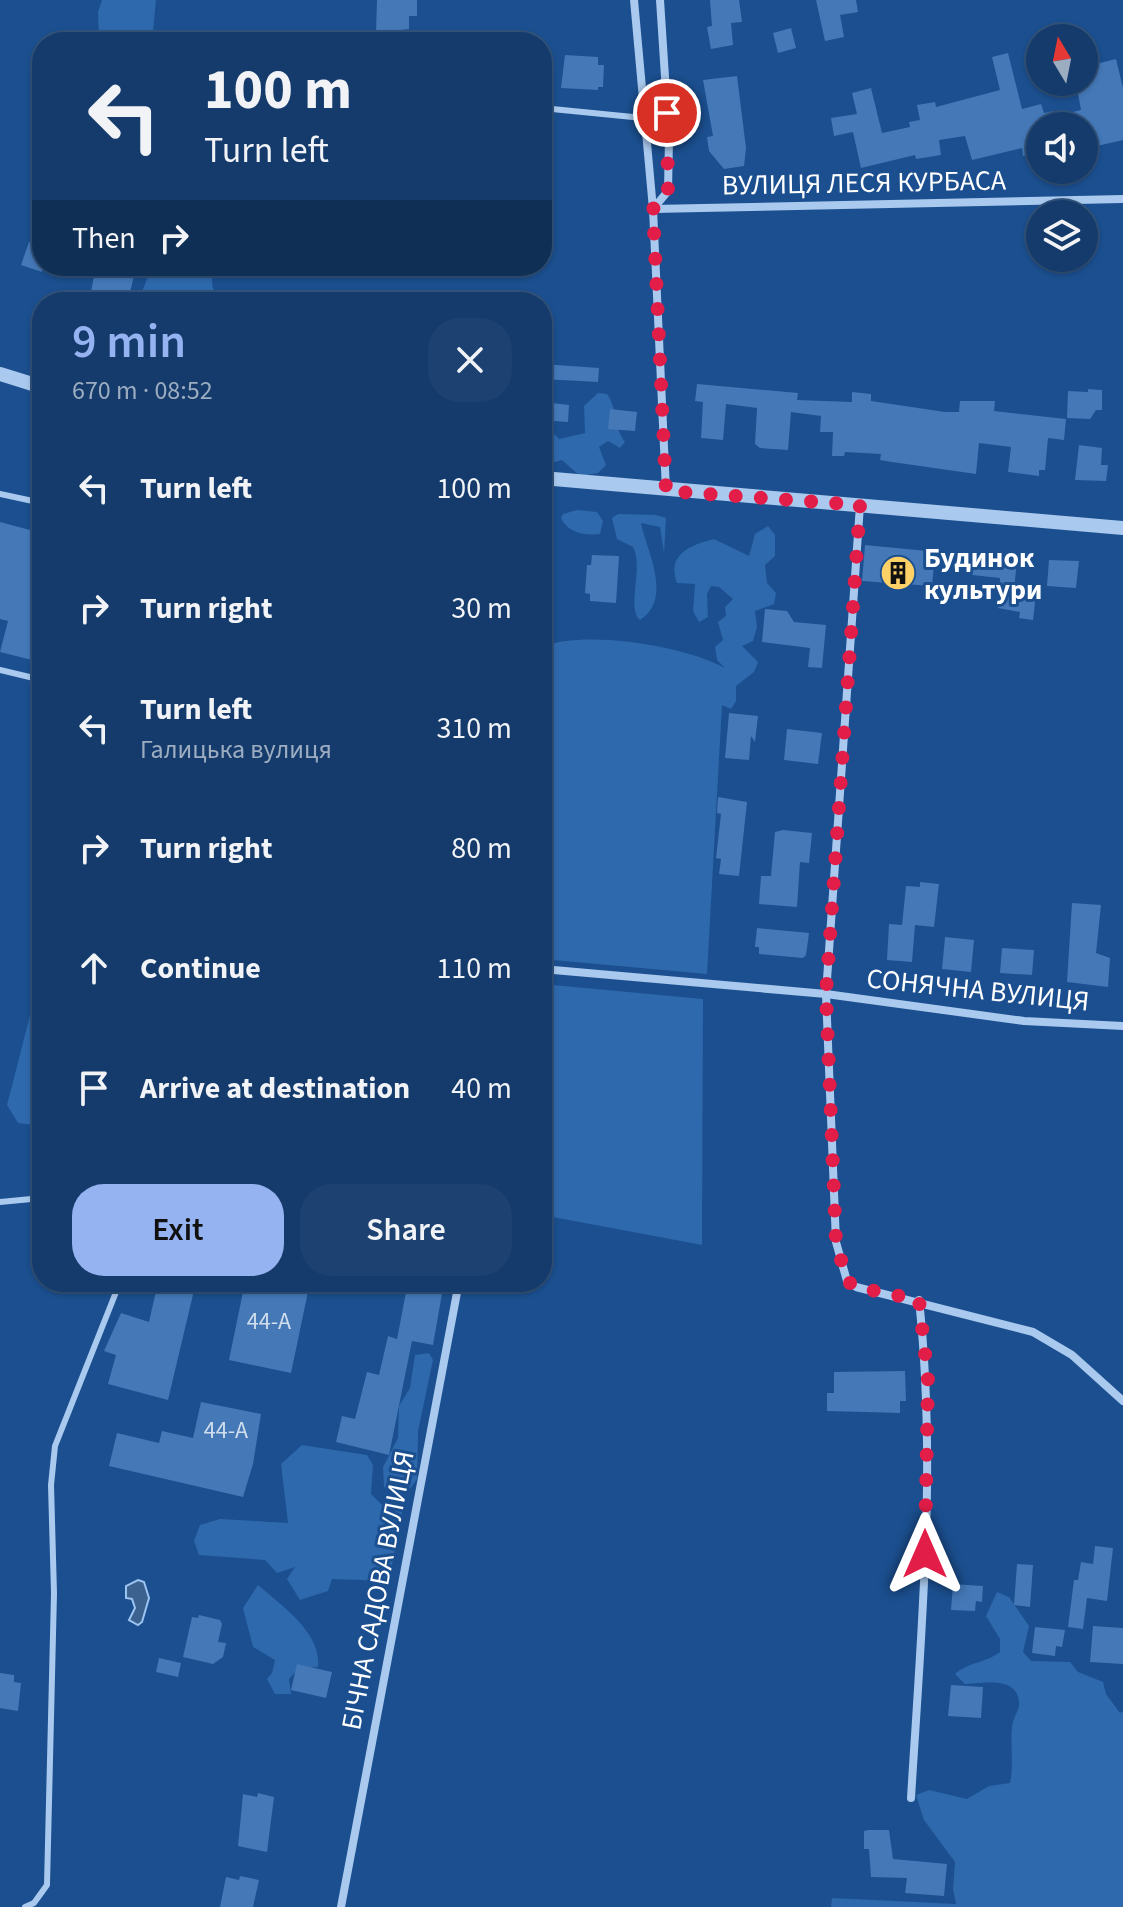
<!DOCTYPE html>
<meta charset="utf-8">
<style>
body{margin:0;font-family:"Source Sans 3",sans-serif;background:#1d4271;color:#f1f3f6;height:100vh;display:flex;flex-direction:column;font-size:30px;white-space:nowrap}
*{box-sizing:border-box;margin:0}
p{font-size:26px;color:#9dadc1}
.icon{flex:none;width:44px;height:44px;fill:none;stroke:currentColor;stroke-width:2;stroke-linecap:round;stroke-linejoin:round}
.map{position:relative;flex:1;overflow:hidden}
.sheet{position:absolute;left:32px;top:292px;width:520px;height:1000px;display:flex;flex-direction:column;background:#143b6b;border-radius:32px;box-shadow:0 2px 6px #0004,0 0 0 2px #33557e}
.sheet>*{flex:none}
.guide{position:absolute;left:32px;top:32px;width:520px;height:244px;border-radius:32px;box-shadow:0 2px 6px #0004,0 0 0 2px #33557e;background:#143b6b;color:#f1f3f6;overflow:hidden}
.needle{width:52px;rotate:350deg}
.buttons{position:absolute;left:1026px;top:24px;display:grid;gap:16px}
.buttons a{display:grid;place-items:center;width:72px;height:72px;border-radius:50%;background:#143b6b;box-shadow:0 2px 6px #0004,0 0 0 2px #33557e;font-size:40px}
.pin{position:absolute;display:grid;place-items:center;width:68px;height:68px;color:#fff;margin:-34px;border:4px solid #fff;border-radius:50%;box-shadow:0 2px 8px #0007}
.me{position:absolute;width:88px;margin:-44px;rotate:0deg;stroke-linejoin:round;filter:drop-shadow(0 0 6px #0008)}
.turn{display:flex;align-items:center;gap:28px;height:168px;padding:0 40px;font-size:36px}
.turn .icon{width:104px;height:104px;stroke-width:2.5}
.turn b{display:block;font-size:56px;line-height:68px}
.then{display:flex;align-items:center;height:76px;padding:0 40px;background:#0003;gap:16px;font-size:30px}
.round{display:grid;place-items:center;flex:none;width:84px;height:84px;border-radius:32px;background:#1d4271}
.summary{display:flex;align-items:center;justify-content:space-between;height:136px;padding:0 40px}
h1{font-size:48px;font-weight:600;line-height:60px;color:#95b2f1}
.action{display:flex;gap:16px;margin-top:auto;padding:16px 40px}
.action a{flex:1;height:92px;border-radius:32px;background:#95b2f1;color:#111;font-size:32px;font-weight:600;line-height:92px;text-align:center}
.action a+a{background:#1d4271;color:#f1f3f6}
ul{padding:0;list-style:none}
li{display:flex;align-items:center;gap:24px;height:120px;padding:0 40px}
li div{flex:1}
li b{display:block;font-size:30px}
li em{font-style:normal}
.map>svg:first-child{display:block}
</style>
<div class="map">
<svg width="1123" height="1907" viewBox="0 0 1123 1907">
<rect width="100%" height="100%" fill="#1b4f8f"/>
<g fill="#2e69ad">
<polygon points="102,0 156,0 152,42 99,42 98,12"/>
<path d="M152 266H214C211 282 210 291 223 302H138Z"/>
<path d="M598 393 607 394C618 409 613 426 625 442L620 448 608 441 599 447 606 465 598 473 580 476 562 460 548 464 542 461V422L559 439 585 433 584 406Z"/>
<path d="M577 510 597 512 603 521 600 534C585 536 568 533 561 518L563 514Z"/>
<path d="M618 514 656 515 666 518 664 553 660 527 641 523C646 549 674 599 640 620 626 608 644 567 633 547L617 539 612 518Z"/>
<path d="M768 526 775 535V556L765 565 767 583 776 593 774 604 755 611 757 627 753 641 742 646 758 662 754 672 736 686V701L731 709 722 705 707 974 542 959V647C584 629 686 646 725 668L717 660 715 647 723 640 718 622 726 616 725 607 733 599 719 587 711 586 707 594 708 617 699 622 693 611 695 584 677 583C666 554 691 545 714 539L749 556 755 534Z"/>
<polygon points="42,969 42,1126 18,1123 7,1105"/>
<polygon points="542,984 703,999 702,1245 542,1215"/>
<polygon points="429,1353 433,1360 418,1431 417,1479 409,1490 394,1494 384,1487 383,1467 398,1438 399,1406 410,1388 415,1355"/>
<polygon points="302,1445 367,1455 373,1465 371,1494 388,1511 403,1507 389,1581 332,1579 328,1591 300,1600 287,1579 295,1567 277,1573 265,1560 199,1555 194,1541 200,1525 220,1519 288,1523 281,1464"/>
<path d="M258 1585C281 1605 322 1633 318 1667H300L289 1679 291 1694H275L267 1679 272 1673 275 1660 253 1647 243 1608Z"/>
<path d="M997 1592 1009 1597 1029 1626 1023 1652 1031 1661 1070 1662 1078 1672 1103 1682 1106 1694 1120 1713 1123 1711V1907H831L832 1898 956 1904 953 1889 955 1862 924 1820 916 1795 929 1790 967 1799 989 1786 1010 1783C1014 1763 1010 1745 1012 1726 1013 1718 1020 1709 1019 1702 1017 1675 981 1684 965 1684L955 1674C968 1662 986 1663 1000 1652V1639L986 1616Z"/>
</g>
<polygon fill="#3c6290" stroke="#9cc4f0" stroke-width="2" points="138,1580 144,1582 149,1598 142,1622 138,1625 129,1620 135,1608 132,1599 126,1598 126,1586"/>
<g fill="#4478b7">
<polygon points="377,0 417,0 417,16 409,16 409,29 376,33"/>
<polygon points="710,0 739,0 742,22 731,23 733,45 711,49 707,27 712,26"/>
<polygon points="816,0 856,0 858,12 840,15 844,37 825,41"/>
<polygon points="791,28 796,48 778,53 773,33"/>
<polygon points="1008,53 1022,109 1041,104 1044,113 1054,111 1055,116 1081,110 1076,82 1084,82 1084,67 1116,59 1123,88 1123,140 1084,149 1084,126 1040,126 1040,152 1023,156 1022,148 972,160 965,136 939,140 941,155 916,159 915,155 861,168 853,132 834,136 831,118 857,114 852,93 871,88 882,133 910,127 909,122 920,120 917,105 935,102 936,107 1000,90 992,57"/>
<polygon points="565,55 598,57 598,65 604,65 603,87 598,87 598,90 561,88"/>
<polygon points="737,76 746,148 744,166 724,169 709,151 707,137 713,136 703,80"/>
<polygon points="29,242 42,246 42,272 21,265"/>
<polygon points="96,266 136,266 128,302 89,302"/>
<polygon points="542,364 599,368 598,382 542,379"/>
<polygon points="697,384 798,393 797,400 852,402 852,392 871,394 871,401 945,412 959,412 960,401 995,401 994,411 1066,419 1064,440 1048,438 1045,470 1039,470 1039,476 1008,472 1011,447 979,443 976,474 892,462 880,460 881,454 845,452 844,456 832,456 833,432 820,432 821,416 791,412 788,450 760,448 755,444 757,408 726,404 723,440 701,438 703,402 695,401"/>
<polygon points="1088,389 1102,390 1102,410 1096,410 1090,419 1067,418 1068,391 1088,392"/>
<polygon points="544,402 569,405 568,422 542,420"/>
<polygon points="610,409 637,412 635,431 608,429"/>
<polygon points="1079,445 1102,448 1101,465 1108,465 1106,481 1075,480"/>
<polygon points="35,508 42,509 40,662 0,652 8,621 0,619 0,522 30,530"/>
<polygon points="865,545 927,551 926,564 934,565 932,586 862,581"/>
<polygon points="592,555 619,556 616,603 590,601 590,594 585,593 587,565 591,565"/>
<polygon points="974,555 1017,560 1014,590 1036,593 1033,620 1019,618 1020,612 998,608 1000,578 972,575"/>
<polygon points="1049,560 1079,561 1076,588 1047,586"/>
<polygon points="765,609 787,611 794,622 826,625 822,668 808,667 810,648 762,642"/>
<polygon points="729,713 758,716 755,742 751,736 749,760 725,758"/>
<polygon points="787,729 822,733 818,764 784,760"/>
<polygon points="718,797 747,802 739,876 719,874 721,859 716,858 721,814 717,813"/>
<polygon points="783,830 812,833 809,863 800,862 797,907 759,904 761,876 771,876 775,832"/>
<polygon points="920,882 939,884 934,927 915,925 912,962 887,960 889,924 902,925 906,886 920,887"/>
<polygon points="1072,903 1101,905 1096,953 1110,958 1108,987 1067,982"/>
<polygon points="757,928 809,933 806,955 803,958 759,954 759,947 755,947"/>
<polygon points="945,937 974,940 971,972 942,969"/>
<polygon points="1002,948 1034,950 1032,975 1000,973"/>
<polygon points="158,1282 196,1282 168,1400 108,1384 116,1355 104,1351 121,1313 149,1322"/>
<polygon points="245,1282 310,1282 291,1373 229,1360"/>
<polygon points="408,1282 444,1282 433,1345 412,1341 389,1455 336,1442 342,1416 355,1419 367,1372 379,1375 388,1336 397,1339"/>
<polygon points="905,1371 906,1401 900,1401 900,1413 827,1411 827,1393 834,1393 834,1372"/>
<polygon points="201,1402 261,1414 253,1464 243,1497 109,1466 117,1433 159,1443 162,1431 193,1438"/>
<polygon points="1095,1546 1113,1548 1107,1601 1087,1598 1083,1629 1068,1627 1074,1580 1078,1580 1081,1562 1093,1564"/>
<polygon points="1017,1564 1033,1565 1030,1607 1014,1605"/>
<polygon points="953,1584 983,1586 982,1602 976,1601 975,1611 951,1610"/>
<polygon points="199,1615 220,1620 222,1624 218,1642 226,1643 223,1657 213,1664 183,1657 192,1617 198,1618"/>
<polygon points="1093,1626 1123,1628 1123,1664 1090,1662"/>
<polygon points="1035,1627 1065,1630 1062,1647 1056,1646 1055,1656 1032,1653"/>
<polygon points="159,1658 181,1663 178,1677 156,1672"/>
<polygon points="297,1664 332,1672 326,1698 291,1690"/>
<polygon points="0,1673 14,1675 14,1682 21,1683 18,1711 0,1708"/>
<polygon points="951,1685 983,1687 981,1718 948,1716"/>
<polygon points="258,1793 274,1797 267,1852 238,1846 243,1794 257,1797"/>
<polygon points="869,1830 889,1830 893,1859 947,1864 944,1896 905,1893 907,1878 871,1877 869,1849 864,1849 864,1831"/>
<polygon points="240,1876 259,1880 253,1907 220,1907 226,1877 239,1880"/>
</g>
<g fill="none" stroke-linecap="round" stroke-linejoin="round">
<g stroke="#a9c9ee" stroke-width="6">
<polyline points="542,108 643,118"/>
<polyline points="0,494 42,503"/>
<polyline points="0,670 42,680"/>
<polyline points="0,1202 42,1198"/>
<polyline points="25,1907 34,1903 47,1885 54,1593 51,1485 55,1446 120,1282"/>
</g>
<g stroke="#a9c9ee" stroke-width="8">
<polyline points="634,0 653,209 666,490"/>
<polyline points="653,209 1123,199"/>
<polyline points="653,209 668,191 669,138 660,0"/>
<polyline points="860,505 826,994 836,1242 847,1281 856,1287 1033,1332 1072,1355 1123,1401"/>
<polyline points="542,969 826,994 1024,1021 1123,1026"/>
<path d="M911 1798C921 1633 937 1466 919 1300"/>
<polyline points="341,1907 459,1282"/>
</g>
<g stroke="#a9c9ee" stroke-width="14">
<polyline points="0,374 42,387"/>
<polyline points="542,478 1123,528"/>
</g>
</g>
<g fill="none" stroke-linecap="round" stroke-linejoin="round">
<polyline stroke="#e11d48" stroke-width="14" stroke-dasharray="0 25.2" points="667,113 668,191 653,209 666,491 860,505 826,994 836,1242 847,1281 856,1287 919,1300 928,1380 925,1554"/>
</g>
<defs>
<symbol id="building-disc" viewBox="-11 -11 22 22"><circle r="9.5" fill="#ffd166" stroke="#1b4f8f"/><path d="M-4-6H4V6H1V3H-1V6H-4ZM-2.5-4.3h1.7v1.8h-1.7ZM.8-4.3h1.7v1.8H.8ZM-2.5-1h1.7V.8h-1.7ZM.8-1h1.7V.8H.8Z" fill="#111"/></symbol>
</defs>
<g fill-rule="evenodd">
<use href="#building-disc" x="878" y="553" width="40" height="40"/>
</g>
<g text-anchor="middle" stroke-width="6" stroke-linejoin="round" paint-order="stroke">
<g font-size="24" fill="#d0dded">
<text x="269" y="1329">44-А</text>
<text x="226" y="1438">44-А</text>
</g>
<g font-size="28" fill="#fff" stroke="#1b4f8f">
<text transform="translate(864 182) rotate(-1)" y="10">ВУЛИЦЯ ЛЕСЯ КУРБАСА</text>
<text transform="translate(978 989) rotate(6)" y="10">СОНЯЧНА ВУЛИЦЯ</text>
<text transform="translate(377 1590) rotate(-79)" y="10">БІЧНА САДОВА ВУЛИЦЯ</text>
</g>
<g font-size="28" font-weight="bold" fill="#fff" stroke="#1b4f8f" text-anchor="start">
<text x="924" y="567">Будинок<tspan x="924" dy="32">культури</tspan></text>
</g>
</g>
</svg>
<div class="buttons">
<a><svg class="needle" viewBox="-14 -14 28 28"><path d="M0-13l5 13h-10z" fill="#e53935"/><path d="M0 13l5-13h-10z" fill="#9dadc1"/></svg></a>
<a><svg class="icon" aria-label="sound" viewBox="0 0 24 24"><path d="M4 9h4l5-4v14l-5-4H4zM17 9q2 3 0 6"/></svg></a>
<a><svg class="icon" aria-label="layers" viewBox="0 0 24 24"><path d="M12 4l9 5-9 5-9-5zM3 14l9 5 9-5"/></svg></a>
</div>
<div class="pin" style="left:667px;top:113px;background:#d93025"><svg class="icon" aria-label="arrive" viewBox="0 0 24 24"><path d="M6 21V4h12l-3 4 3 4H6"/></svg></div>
<svg class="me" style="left:925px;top:1554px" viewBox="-20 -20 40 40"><path d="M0-17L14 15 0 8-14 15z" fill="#e11d48" stroke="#fff" stroke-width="4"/></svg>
<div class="guide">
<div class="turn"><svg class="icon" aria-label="left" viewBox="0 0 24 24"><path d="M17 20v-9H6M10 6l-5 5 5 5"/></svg><div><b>100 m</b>Turn left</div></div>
<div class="then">Then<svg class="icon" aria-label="right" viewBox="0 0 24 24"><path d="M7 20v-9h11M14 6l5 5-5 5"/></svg></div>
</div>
<section class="sheet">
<div class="summary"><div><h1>9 min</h1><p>670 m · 08:52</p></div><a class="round"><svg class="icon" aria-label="close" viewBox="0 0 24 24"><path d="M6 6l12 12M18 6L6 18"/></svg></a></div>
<ul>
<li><svg class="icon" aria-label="left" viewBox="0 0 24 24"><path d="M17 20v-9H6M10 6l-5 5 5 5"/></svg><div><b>Turn left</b></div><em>100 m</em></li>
<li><svg class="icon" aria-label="right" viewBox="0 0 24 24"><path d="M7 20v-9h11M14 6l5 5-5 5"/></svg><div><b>Turn right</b></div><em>30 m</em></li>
<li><svg class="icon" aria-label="left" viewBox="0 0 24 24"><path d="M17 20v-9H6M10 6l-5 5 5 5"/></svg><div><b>Turn left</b><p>Галицька вулиця</p></div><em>310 m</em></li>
<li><svg class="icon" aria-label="right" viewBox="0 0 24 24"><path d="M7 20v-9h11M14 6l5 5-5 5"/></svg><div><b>Turn right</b></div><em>80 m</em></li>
<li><svg class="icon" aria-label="ahead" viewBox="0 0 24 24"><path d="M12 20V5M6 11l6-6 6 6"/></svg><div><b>Continue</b></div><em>110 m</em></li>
<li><svg class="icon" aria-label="arrive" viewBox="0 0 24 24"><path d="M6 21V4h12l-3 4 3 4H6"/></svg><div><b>Arrive at destination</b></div><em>40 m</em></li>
</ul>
<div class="action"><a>Exit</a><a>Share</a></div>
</section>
</div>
